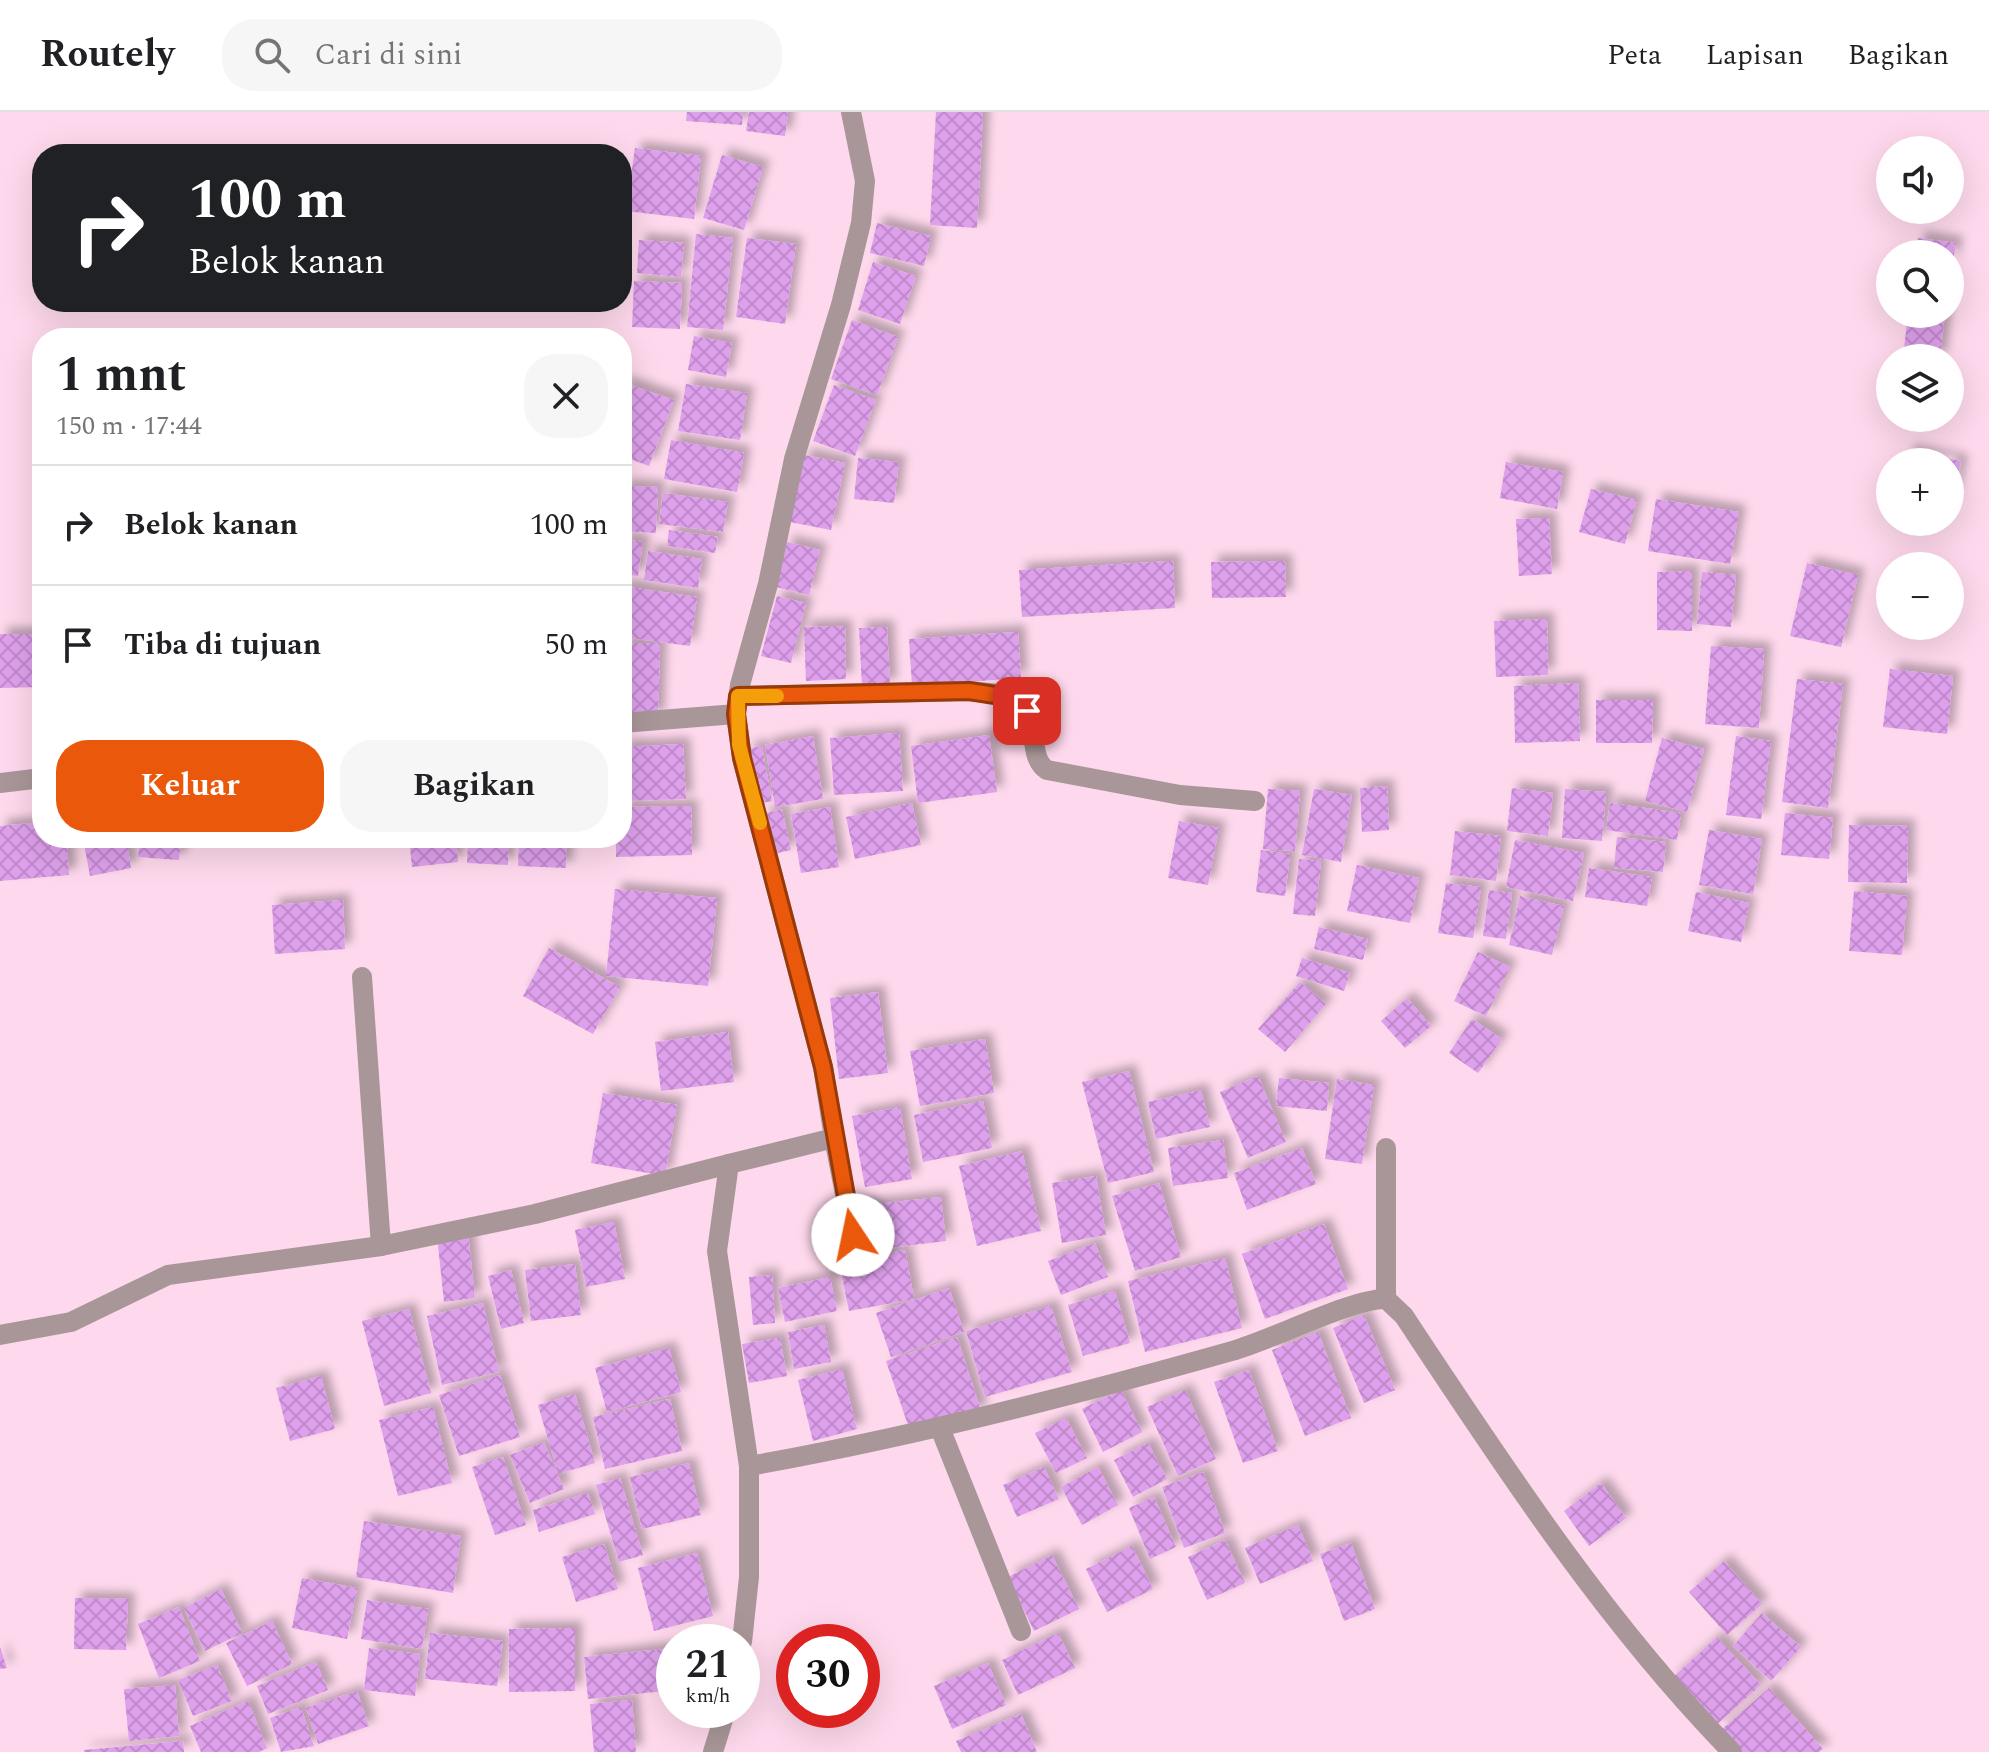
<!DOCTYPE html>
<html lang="id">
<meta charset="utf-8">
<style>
body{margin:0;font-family:Spectral,serif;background:#f6f6f6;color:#202124;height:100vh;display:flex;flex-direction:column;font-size:30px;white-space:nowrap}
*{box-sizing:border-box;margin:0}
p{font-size:26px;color:#757577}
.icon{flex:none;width:44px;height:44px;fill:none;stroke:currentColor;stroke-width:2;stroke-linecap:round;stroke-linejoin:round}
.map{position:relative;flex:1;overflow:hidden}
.details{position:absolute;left:32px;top:216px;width:600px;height:520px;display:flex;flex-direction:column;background:#fff;border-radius:32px;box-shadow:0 8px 32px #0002}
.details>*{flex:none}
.top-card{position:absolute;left:32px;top:32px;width:600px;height:168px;border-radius:32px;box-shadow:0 8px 32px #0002;background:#202124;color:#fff;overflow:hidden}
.tools{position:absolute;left:1876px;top:24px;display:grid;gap:16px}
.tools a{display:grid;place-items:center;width:88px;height:88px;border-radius:50%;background:#fff;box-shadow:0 8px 32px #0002;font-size:40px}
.speed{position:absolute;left:656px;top:1512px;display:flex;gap:16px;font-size:40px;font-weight:700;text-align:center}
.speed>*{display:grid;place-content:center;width:104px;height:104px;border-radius:50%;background:#fff;box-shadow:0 8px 32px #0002;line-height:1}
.speed small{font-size:20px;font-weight:400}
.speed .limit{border:12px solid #d22;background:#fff;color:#111}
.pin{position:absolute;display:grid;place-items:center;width:68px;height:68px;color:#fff;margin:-34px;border-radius:16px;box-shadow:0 4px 12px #0006}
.me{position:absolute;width:88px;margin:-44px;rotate:349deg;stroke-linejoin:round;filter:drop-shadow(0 0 6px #0008)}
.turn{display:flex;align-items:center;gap:28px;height:168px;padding:0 24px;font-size:36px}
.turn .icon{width:104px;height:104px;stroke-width:2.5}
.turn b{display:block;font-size:56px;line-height:68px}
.round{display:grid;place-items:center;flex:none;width:84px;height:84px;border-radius:32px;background:#f6f6f6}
.summary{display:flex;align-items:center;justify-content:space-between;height:136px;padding:0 24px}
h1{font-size:48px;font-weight:700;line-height:60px}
.button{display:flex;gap:16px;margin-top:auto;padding:16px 24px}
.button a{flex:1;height:92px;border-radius:32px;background:#ea580c;color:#fff;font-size:32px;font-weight:700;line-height:92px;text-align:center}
.button a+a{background:#f6f6f6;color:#202124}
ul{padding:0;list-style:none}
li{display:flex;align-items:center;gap:24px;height:120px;padding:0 24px;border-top:2px solid #e0e0e0}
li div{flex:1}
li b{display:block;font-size:30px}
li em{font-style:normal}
header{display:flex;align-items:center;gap:48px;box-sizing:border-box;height:112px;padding:0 40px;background:#fff;border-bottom:2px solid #e0e0e0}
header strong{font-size:38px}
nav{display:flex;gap:44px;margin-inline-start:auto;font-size:28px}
.search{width:560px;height:72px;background:#f6f6f6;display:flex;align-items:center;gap:20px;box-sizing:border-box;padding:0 28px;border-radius:32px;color:#757577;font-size:30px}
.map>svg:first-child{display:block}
</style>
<header>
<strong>Routely</strong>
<div class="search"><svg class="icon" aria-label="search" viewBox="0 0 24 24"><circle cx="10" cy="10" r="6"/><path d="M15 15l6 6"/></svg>Cari di sini</div>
<nav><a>Peta</a><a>Lapisan</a><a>Bagikan</a></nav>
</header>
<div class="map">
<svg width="1989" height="1640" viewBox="0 0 1989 1640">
<defs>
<pattern id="building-cross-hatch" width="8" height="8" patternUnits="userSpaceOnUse" patternTransform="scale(2)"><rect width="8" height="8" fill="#dea0ec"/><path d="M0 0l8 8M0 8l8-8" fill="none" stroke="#bf89ca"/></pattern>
<filter id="shadow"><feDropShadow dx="7" dy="-7" stdDeviation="4" flood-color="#0004"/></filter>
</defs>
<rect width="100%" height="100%" fill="#fed8ec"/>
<g fill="url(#building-cross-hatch)" filter="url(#shadow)">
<polygon points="687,0 743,0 742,13 686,9"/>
<polygon points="749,0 788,0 785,24 746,19"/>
<polygon points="936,0 983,0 977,116 930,113"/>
<polygon points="635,36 701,44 694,107 626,99"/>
<polygon points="722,43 763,55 744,118 703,106"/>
<polygon points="877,111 931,124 924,154 870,141"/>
<polygon points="696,122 733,126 723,218 687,215"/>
<polygon points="747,126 796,132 785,212 736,205"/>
<polygon points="1918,126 1956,131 1952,156 1950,142 1916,142"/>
<polygon points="639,128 684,131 681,165 637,161"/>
<polygon points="873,150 916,164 900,212 858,198"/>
<polygon points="634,169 682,171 680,217 632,215"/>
<polygon points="1908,202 1945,202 1940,246 1903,246"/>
<polygon points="852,208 898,225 877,283 831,267"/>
<polygon points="694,224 732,231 726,265 688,258"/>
<polygon points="622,270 674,288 649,354 622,344"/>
<polygon points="686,272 747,281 740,328 678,319"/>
<polygon points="834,273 876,288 855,344 813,329"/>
<polygon points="1892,306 1925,306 1923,314"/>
<polygon points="671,328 744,341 737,380 664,367"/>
<polygon points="1908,339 1961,349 1951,395 1950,350 1905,350"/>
<polygon points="804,343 845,351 831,418 790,410"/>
<polygon points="858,346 899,350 894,391 854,387"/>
<polygon points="1506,350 1563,360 1557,397 1500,386"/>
<polygon points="622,374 658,375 656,421 622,419"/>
<polygon points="1591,377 1637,388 1625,432 1579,420"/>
<polygon points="663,381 728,390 723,420 659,412"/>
<polygon points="1656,387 1739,400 1730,452 1648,439"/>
<polygon points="1549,406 1552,462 1519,464 1516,407"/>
<polygon points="669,418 718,425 715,441 667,434"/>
<polygon points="622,427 643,430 638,464 622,462"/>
<polygon points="787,430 820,438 809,483 776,475"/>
<polygon points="648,439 702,447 698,476 644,468"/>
<polygon points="1173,449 1175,496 1022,505 1019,458"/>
<polygon points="1285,449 1286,485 1212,486 1211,450"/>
<polygon points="1807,451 1858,463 1841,535 1790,524"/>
<polygon points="1692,459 1692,519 1657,518 1657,460"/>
<polygon points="1702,460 1736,463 1731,515 1697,512"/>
<polygon points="622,474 697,485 690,534 622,525"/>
<polygon points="777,484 806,491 791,551 761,544"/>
<polygon points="1547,507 1548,563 1496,565 1494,509"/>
<polygon points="845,514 846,567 806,569 804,515"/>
<polygon points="887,515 890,573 862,575 859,516"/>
<polygon points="1018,520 1021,566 912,574 909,527"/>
<polygon points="0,522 42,522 42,575 0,576"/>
<polygon points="622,531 660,531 658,605 622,605"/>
<polygon points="1711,534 1764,537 1759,616 1705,612"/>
<polygon points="1890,557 1953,564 1947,622 1883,615"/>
<polygon points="1797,567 1843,572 1828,696 1782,690"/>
<polygon points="1578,571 1580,629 1515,631 1514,574"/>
<polygon points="1596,588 1653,588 1652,631 1596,631"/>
<polygon points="899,621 903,679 834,683 830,626"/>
<polygon points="989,623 997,680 918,691 911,634"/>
<polygon points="813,624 823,687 775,695 765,633"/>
<polygon points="1736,624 1771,629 1761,707 1726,703"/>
<polygon points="1662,626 1704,637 1687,700 1645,689"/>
<polygon points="683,632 686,687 622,689 622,635"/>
<polygon points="762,634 772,689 757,692 747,637"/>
<polygon points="1387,674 1389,718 1362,720 1360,676"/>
<polygon points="1512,676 1553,681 1548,724 1507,719"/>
<polygon points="1268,677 1300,679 1295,739 1263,737"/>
<polygon points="1314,677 1352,683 1341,750 1302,743"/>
<polygon points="1565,677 1606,680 1602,729 1562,726"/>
<polygon points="912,691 921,733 855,747 846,705"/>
<polygon points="1610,691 1681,701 1677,728 1606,718"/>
<polygon points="691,694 692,743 616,745 616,726 622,726 622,695"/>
<polygon points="830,695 839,755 801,761 791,702"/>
<polygon points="782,697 791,738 773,742 763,702"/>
<polygon points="1785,701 1833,706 1829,747 1781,743"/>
<polygon points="1179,709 1219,716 1208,773 1168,766"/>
<polygon points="42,710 42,726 67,726 69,763 0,769 0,714"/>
<polygon points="1849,713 1908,714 1907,771 1848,770"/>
<polygon points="1709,718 1762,727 1753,782 1699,773"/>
<polygon points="1455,719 1501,724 1496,769 1450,763"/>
<polygon points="1617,725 1666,730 1663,760 1614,756"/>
<polygon points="83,726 126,726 131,756 90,764"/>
<polygon points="140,726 181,726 179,748 138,745"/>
<polygon points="409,726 456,726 458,750 412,755"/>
<polygon points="468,726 509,726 508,753 467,751"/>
<polygon points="519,726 567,726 566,756 518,754"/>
<polygon points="1515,728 1584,741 1573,789 1506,775"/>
<polygon points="1261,738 1290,742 1285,784 1256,780"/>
<polygon points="1299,747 1321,749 1315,804 1293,802"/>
<polygon points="1357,753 1419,766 1410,811 1347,799"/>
<polygon points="1589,756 1652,765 1647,794 1585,785"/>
<polygon points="1446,771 1481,775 1473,826 1438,821"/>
<polygon points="615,777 717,786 708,874 606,864"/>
<polygon points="1489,778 1512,781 1506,827 1483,824"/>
<polygon points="1854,779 1907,784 1902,843 1849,839"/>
<polygon points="1696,780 1749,791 1741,830 1688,819"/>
<polygon points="1520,784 1564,794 1552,843 1509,833"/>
<polygon points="343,788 345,837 275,842 272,793"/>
<polygon points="1319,815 1368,827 1363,848 1314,837"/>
<polygon points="549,836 620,875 593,922 523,884"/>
<polygon points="1478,840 1510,855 1486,904 1454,889"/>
<polygon points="1302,846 1350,861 1344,879 1296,864"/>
<polygon points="1300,870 1326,892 1285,940 1258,917"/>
<polygon points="878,880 888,961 839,967 830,886"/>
<polygon points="1407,886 1431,914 1405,936 1381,909"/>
<polygon points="1472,907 1502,927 1478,961 1449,941"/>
<polygon points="728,920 734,970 661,979 655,930"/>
<polygon points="985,927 994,981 920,994 910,939"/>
<polygon points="1129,959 1154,1060 1108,1071 1082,970"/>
<polygon points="1258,964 1286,1030 1248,1046 1220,980"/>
<polygon points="1279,966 1329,971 1327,999 1276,994"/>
<polygon points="1337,967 1374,973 1362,1052 1325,1047"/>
<polygon points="1201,978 1210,1015 1156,1027 1148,990"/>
<polygon points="603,981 677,993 665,1064 591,1051"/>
<polygon points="983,989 992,1036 923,1050 914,1003"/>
<polygon points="900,995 912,1067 865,1075 852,1004"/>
<polygon points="1223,1028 1228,1066 1173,1074 1168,1036"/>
<polygon points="1302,1036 1316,1072 1247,1098 1234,1061"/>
<polygon points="1022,1039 1041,1119 977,1134 959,1054"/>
<polygon points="1096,1064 1106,1123 1062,1131 1052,1071"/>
<polygon points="1159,1071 1181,1145 1135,1159 1112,1084"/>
<polygon points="941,1085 946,1129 862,1139 857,1094"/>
<polygon points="614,1110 625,1167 586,1175 575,1118"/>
<polygon points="1324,1112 1348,1177 1265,1207 1242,1142"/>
<polygon points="468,1121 475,1186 444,1190 437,1124"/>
<polygon points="1095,1131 1108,1165 1061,1183 1048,1149"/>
<polygon points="905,1138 914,1187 849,1199 839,1150"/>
<polygon points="1225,1146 1242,1216 1145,1240 1128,1169"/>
<polygon points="575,1152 581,1203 531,1209 525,1158"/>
<polygon points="511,1158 524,1211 501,1217 488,1164"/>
<polygon points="772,1163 775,1211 753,1213 749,1165"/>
<polygon points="830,1165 837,1199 785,1210 778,1176"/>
<polygon points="949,1176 964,1220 891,1245 876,1201"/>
<polygon points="1115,1179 1130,1231 1083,1244 1068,1193"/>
<polygon points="483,1191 499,1260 442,1273 427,1204"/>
<polygon points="1051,1194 1072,1260 985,1285 966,1219"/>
<polygon points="409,1197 431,1281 384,1294 362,1209"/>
<polygon points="1364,1203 1395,1278 1364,1291 1333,1216"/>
<polygon points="824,1213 831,1250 794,1257 788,1220"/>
<polygon points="1318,1220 1351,1306 1305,1324 1272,1238"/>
<polygon points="957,1225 981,1299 911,1322 886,1249"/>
<polygon points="780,1226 787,1264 749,1271 742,1232"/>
<polygon points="669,1236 681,1280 607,1300 595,1256"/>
<polygon points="842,1257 857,1317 813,1329 798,1268"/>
<polygon points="1249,1258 1278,1339 1243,1351 1214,1270"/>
<polygon points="500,1263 520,1325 459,1344 439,1283"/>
<polygon points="321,1264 335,1317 290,1329 276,1276"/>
<polygon points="1121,1278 1142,1320 1103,1340 1082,1297"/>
<polygon points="1185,1278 1216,1347 1178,1364 1147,1295"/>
<polygon points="575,1282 595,1351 558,1362 538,1293"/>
<polygon points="670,1287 682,1339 605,1357 593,1305"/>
<polygon points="433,1295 452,1371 398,1384 379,1308"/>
<polygon points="1066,1306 1087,1346 1056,1361 1035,1321"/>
<polygon points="544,1330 564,1377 530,1391 510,1343"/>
<polygon points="1148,1331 1167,1367 1133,1385 1114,1348"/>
<polygon points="503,1345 526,1413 495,1423 472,1355"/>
<polygon points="689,1351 701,1403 642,1417 630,1365"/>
<polygon points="1044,1355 1059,1387 1017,1405 1003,1373"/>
<polygon points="1098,1355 1118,1393 1082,1413 1061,1375"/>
<polygon points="1203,1360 1225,1421 1184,1436 1162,1375"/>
<polygon points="620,1366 643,1443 619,1450 596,1373"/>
<polygon points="1601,1371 1626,1406 1589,1434 1564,1399"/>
<polygon points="588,1381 595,1402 539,1420 533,1398"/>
<polygon points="1154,1385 1176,1435 1150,1447 1129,1396"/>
<polygon points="364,1409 461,1424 453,1481 356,1465"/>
<polygon points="1298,1413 1313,1449 1260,1472 1245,1436"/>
<polygon points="1225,1428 1245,1471 1207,1488 1188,1445"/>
<polygon points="1351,1431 1375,1497 1344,1509 1320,1442"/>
<polygon points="604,1432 618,1477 576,1490 562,1445"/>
<polygon points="1132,1434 1153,1477 1107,1500 1086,1457"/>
<polygon points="697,1441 713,1504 654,1519 638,1456"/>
<polygon points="1052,1443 1079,1497 1034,1519 1008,1465"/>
<polygon points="1724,1449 1762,1492 1727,1523 1689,1480"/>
<polygon points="302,1466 357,1476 347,1527 292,1516"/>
<polygon points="221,1477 242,1521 205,1539 184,1496"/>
<polygon points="75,1486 128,1487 126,1538 74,1537"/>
<polygon points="367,1488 428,1497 422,1537 361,1527"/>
<polygon points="179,1495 200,1549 159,1566 138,1512"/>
<polygon points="1762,1501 1801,1535 1771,1569 1733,1534"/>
<polygon points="272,1509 292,1552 247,1574 226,1531"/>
<polygon points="575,1516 575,1579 509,1580 509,1517"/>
<polygon points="430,1521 503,1529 497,1574 425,1567"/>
<polygon points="1058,1521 1075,1556 1018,1583 1002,1548"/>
<polygon points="1717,1525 1761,1573 1714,1615 1671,1567"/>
<polygon points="0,1535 7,1556 0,1557"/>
<polygon points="369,1536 420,1542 415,1584 364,1578"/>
<polygon points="672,1536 674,1578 588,1587 584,1545"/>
<polygon points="316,1550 328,1578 268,1602 257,1574"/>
<polygon points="988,1551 1006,1593 952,1617 934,1574"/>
<polygon points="217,1553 232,1589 193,1604 178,1568"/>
<polygon points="175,1573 179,1624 129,1629 124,1577"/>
<polygon points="1769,1576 1823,1637 1819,1640 1740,1640 1721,1618"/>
<polygon points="357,1579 369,1614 318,1632 306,1596"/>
<polygon points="632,1588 636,1640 594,1640 590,1592"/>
<polygon points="248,1589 267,1636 259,1640 201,1640 190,1614"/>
<polygon points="301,1595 314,1634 281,1640 270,1606"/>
<polygon points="1021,1602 1037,1640 961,1640 956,1629"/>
<polygon points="183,1629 184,1640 84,1640 84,1638"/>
</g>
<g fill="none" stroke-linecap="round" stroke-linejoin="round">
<g stroke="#a99698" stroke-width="20">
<path d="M738 584 969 579C984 581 1006 580 1019 589 1041 605 1026 645 1047 658L1180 683 1255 689"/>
<polyline points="622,611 736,602"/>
<polyline points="0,671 42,666"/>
<polyline points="362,865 381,1134"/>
<polyline points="834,1026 853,1123"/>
<polyline points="1386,1036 1386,1187"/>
<polyline points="0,1223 71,1210 168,1163 381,1134 535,1102 729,1052"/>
<polyline points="940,1316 1021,1519"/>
<path d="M749 1354C912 1325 1073 1284 1232 1239 1272 1228 1353 1186 1386 1187L1404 1204C1504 1355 1605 1510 1732 1640"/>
<polyline points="742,1530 749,1465 749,1354 717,1139 729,1052 834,1026 823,955 742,646 736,602 740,573 768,472 794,347 841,193 861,111 865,69 851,0"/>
<polyline points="713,1640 726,1598"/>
</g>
</g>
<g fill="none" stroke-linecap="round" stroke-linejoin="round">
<defs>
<polyline id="route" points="853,1123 823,955 742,646 736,602 738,584 969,579 1008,585 1020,590 1027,599"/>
</defs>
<use href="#route" stroke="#983908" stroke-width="20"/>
<use href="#route" stroke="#ea580c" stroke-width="14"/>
<polyline stroke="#f59e0b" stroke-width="14" points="760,711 739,633 738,584 777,584"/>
</g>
</svg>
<div class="tools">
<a><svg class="icon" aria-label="sound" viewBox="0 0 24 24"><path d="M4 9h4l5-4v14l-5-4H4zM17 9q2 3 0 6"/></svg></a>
<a><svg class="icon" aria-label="search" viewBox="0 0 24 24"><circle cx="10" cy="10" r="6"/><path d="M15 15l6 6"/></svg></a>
<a><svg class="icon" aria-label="layers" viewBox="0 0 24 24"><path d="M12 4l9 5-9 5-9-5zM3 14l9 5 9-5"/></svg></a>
<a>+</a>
<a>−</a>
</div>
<div class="speed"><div>21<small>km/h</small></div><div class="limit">30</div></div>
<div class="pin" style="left:1027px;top:599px;background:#d93025"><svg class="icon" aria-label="arrive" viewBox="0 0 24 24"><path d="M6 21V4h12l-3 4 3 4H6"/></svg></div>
<svg class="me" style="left:853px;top:1123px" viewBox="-20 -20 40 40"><circle r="19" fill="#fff"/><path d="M0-13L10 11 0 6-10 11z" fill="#ea580c"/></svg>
<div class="top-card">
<div class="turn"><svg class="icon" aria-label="right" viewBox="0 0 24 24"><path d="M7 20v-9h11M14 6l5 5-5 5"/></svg><div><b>100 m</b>Belok kanan</div></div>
</div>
<section class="details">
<div class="summary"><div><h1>1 mnt</h1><p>150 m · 17:44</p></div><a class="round"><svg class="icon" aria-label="close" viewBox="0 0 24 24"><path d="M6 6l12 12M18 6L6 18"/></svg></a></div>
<ul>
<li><svg class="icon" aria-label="right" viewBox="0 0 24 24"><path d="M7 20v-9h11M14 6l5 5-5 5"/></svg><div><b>Belok kanan</b></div><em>100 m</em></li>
<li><svg class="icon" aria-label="arrive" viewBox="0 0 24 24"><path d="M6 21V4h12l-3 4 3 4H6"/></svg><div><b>Tiba di tujuan</b></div><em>50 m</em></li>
</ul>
<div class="button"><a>Keluar</a><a>Bagikan</a></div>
</section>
</div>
